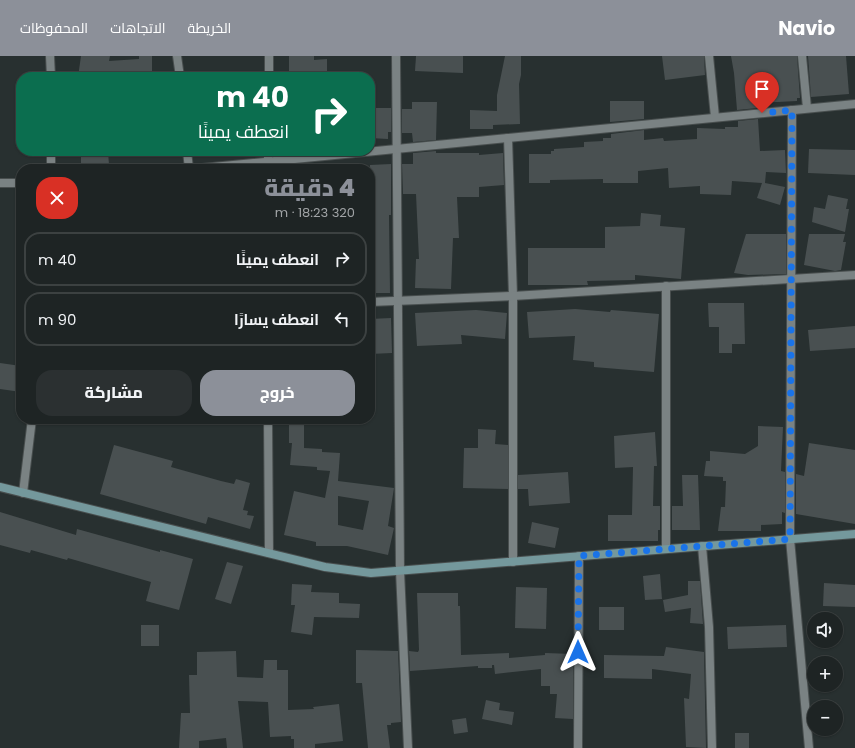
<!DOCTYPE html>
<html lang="ar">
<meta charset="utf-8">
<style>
body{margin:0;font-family:Poppins,Cairo,sans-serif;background:#2b3031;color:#f1f3f6;direction:rtl;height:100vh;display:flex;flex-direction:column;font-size:15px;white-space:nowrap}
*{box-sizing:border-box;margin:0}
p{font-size:13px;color:#a1a4a6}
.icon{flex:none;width:22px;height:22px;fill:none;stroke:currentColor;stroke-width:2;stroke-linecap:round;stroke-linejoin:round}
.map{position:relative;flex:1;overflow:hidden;direction:ltr}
.panel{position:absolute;left:16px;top:108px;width:359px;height:260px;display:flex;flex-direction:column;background:#1e2424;border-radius:16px;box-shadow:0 1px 3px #0004,0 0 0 1px #3c4141;direction:rtl}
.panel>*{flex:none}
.guide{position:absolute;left:16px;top:16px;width:359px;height:84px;border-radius:16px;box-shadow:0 1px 3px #0004,0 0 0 1px #3c4141;direction:rtl;background:#0b6e4f;color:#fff;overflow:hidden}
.controls{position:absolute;left:807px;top:556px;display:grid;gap:8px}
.controls a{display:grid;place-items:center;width:36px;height:36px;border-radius:50%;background:#1e2424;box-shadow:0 1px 3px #0004,0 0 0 1px #3c4141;font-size:20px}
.pin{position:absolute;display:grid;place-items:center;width:34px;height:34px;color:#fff;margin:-41px -17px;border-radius:50% 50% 50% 0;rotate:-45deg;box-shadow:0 0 4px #0007}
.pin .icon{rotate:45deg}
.me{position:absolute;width:44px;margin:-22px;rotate:0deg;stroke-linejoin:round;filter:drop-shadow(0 0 3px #0008)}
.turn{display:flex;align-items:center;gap:14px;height:84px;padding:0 20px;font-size:18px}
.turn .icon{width:52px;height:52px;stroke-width:2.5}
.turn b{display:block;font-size:28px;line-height:34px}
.round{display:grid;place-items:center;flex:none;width:42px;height:42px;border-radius:16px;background:#2b3031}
.headline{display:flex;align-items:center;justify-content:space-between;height:68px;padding:0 20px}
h1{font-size:24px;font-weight:800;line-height:30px;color:#8c9099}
.primary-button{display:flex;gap:8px;margin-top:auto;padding:8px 20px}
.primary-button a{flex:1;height:46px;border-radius:16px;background:#8c9099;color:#fff;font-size:16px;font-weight:800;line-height:46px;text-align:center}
.primary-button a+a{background:#2b3031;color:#f1f3f6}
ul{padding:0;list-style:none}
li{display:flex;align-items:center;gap:12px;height:54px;margin:0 8px 6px;padding:0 12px;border:2px solid #3c4141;border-radius:16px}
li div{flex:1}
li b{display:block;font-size:15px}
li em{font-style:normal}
header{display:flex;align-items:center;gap:24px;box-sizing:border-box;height:56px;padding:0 20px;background:#8c9099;color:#fff}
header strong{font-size:19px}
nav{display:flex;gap:22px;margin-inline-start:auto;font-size:14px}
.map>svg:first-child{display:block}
</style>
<header>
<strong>Navio</strong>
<nav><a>الخريطة</a><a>الاتجاهات</a><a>المحفوظات</a></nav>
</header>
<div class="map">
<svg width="855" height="692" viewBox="0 0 855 692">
<rect width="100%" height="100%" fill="#283030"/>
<g fill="#495051" fill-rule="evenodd">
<polygon points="81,0 110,0 109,5 139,3 139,0 152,0 152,16 115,19 115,21 78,21"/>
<polygon points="289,0 314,0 314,4 327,3 327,21 289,21"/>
<polygon points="416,0 463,0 463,17 415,15"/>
<polygon points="505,0 521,0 521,19 519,28 520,68 493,69 493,73 470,73 470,54 497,55 497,39"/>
<polygon points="662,0 704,0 705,19 665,24"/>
<polygon points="731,0 797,0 800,42 797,42 797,45 757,47 757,52 737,54 734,17"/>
<polygon points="808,0 846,0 849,38 811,41"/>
<polygon points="610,45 644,45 644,63 610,66"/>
<polygon points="412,46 437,46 436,84 413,86 412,77 402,77 402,53 412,53"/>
<polygon points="370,52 391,52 391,76 388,76 388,83 370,82"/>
<polygon points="758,63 760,95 785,94 786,117 766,116 765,127 785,131 780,149 757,142 762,127 732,125 731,139 700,138 700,130 669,132 668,112 638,115 638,127 603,127 603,123 550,124 550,127 529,127 529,98 551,98 551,95 554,95 554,93 584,91 584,86 603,85 603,82 611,82 611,78 644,74 644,84 663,82 664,85 697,83 697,72 725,73 725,71 738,71 738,65"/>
<polygon points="809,93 855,94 855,119 808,117"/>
<polygon points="81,95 108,95 109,109 81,110"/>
<polygon points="436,95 436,97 479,97 479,99 503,97 504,129 479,131 479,141 457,141 459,182 453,182 451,233 415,232 416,203 419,203 416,138 403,138 402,108 413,108 413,97"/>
<polygon points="391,108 391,159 389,159 390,237 370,237 370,109"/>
<polygon points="828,139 848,143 846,153 849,153 845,176 812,166 814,151 825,153"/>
<polygon points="641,157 661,159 660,170 685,172 681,223 635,219 635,224 587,225 588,229 528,229 528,192 605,192 605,171 640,170"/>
<polygon points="746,178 786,178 786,218 748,219 734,217"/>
<polygon points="809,178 845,178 843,186 846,186 841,214 835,215 804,209"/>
<polygon points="708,247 744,247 745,288 732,288 732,297 719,297 719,271 709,271"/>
<polygon points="575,253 610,256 611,254 659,258 654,316 594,311 594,306 573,304 575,280 529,282 527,256"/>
<polygon points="476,254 507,257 505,283 461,279 462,288 417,290 415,257"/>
<polygon points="391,262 392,297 370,298 370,263"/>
<polygon points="855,270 855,292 810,295 808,274"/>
<polygon points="0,307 21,310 21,336 0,333"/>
<path d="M289 363H304V392L322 393V396L340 397 338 425 394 432 388 470 394 472 388 499 347 490H316V486L284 479 294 435 325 442 330 415 317 414V411L290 409 292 387H289ZM338 440 369 445 363 474 338 469Z"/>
<polygon points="758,370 783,371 781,415 785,416 785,457 782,456 782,468 761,469 761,475 718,475 721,451 725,451 726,425 723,425 723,421 704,420 706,405 710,405 710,395 745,398 758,390"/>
<polygon points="478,373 496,374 495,388 508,389 508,433 463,432 464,392 478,392"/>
<polygon points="655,376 657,410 654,410 653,450 660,450 660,474 658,474 658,485 608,485 608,459 632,459 633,411 615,412 614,380"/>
<polygon points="809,387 855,394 855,468 796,458 796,418 804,420"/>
<polygon points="114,389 173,405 171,411 221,425 234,428 236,423 250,427 243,454 248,455 247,459 254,460 250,473 208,461 206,468 100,438"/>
<polygon points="568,416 570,447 529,450 528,433 518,433 518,419"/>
<polygon points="682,419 698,419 700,474 672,474 672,450 683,450"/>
<polygon points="0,456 76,479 77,473 160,496 160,494 193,503 179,554 146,545 151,526 68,502 67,504 31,494 30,497 0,489"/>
<polygon points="532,466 559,472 555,492 528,487"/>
<polygon points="227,506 243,510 231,548 215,543"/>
<polygon points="660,518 662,543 645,544 643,520"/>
<polygon points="688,525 700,525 703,568 690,567 691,552 665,556 663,544 688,539"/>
<polygon points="824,527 855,529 855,551 823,550"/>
<polygon points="292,528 312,529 311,536 339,537 339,547 360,548 359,562 314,561 312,579 291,576 295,549 291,549"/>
<polygon points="516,531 547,532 546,573 515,572"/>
<polygon points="417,537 458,537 458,550 460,550 461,599 509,597 509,602 545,599 545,597 573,598 573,663 555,662 557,638 550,638 550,630 541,630 541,613 495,618 494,609 492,609 492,612 478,612 478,610 410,615 409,595 418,596 419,594"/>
<rect x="599" y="551" width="25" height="23"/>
<rect x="141" y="569" width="18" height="21"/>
<polygon points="786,569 787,591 728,593 727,571"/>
<polygon points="666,591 704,596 706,692 686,691 684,642 689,643 691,618 652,613 652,623 604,622 604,599 664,600"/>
<polygon points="356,594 398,595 401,666 391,667 391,669 387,669 390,692 368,692 362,627 356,627"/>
<polygon points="236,595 237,621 263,622 264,604 277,604 277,614 288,614 288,654 314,653 313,651 339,648 343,685 315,688 315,692 294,692 294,683 291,683 291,680 270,681 268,646 238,645 243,692 227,692 226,682 199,685 199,692 179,692 181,657 190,657 189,619 197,619 197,596"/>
<polygon points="486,644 500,647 499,654 514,656 512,669 482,663"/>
<polygon points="466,662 468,676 454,678 452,664"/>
<rect x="735" y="677" width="14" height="15"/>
</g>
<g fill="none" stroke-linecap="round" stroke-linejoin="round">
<defs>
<g id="street">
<polyline points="50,0 51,21"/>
<polyline points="177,0 180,21"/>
<polyline points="396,0 400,515 408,692"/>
<polyline points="709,0 715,61"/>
<polyline points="802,0 807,52"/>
<polyline points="269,21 269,0"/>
<polyline points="792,54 790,483 809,692"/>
<polyline points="508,82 513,240 513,506"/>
<polyline points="51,95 51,113"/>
<polyline points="187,95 189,113"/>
<polyline points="192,113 855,48"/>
<polyline points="268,113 268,95"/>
<polyline points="0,127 21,127"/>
<polyline points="666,230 666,493"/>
<polyline points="370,246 513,240 855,219"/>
<polyline points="268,363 269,497"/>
<polyline points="23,437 32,363"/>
<polyline points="702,490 709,571 712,692"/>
<polyline points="578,692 579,500"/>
</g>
<polyline id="secondary" points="0,431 325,511 371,517 855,478"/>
</defs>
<use href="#street" stroke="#484e4e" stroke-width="10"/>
<use href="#secondary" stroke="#484e4e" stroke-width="10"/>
<use href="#street" stroke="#7a8283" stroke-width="8"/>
<use href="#secondary" stroke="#74989c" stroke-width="8"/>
</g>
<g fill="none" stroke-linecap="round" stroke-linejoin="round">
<polyline stroke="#1a73e8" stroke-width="7" stroke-dasharray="0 12.6" points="578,596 579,500 790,483 792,54 762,57"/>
</g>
</svg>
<div class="controls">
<a><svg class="icon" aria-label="sound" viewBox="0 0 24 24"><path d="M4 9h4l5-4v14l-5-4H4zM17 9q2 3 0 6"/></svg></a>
<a>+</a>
<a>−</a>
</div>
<div class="pin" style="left:762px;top:57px;background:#d93025"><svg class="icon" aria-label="arrive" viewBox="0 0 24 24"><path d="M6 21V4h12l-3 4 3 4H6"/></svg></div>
<svg class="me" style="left:578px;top:596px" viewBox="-20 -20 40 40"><path d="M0-17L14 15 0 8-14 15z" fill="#1a73e8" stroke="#fff" stroke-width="4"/></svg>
<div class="guide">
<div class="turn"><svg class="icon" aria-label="right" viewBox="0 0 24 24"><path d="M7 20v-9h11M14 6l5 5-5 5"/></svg><div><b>40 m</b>انعطف يمينًا</div></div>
</div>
<section class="panel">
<div class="headline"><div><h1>4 دقيقة</h1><p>320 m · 18:23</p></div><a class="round" style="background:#d93025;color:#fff"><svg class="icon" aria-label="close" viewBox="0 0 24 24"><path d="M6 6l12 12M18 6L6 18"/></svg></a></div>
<ul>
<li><svg class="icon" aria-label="right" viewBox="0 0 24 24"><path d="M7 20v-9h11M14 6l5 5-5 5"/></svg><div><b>انعطف يمينًا</b></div><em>40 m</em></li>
<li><svg class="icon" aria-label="left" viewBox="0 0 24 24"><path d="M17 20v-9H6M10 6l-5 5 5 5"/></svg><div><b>انعطف يسارًا</b></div><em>90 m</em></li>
</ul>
<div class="primary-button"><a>خروج</a><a>مشاركة</a></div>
</section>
</div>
